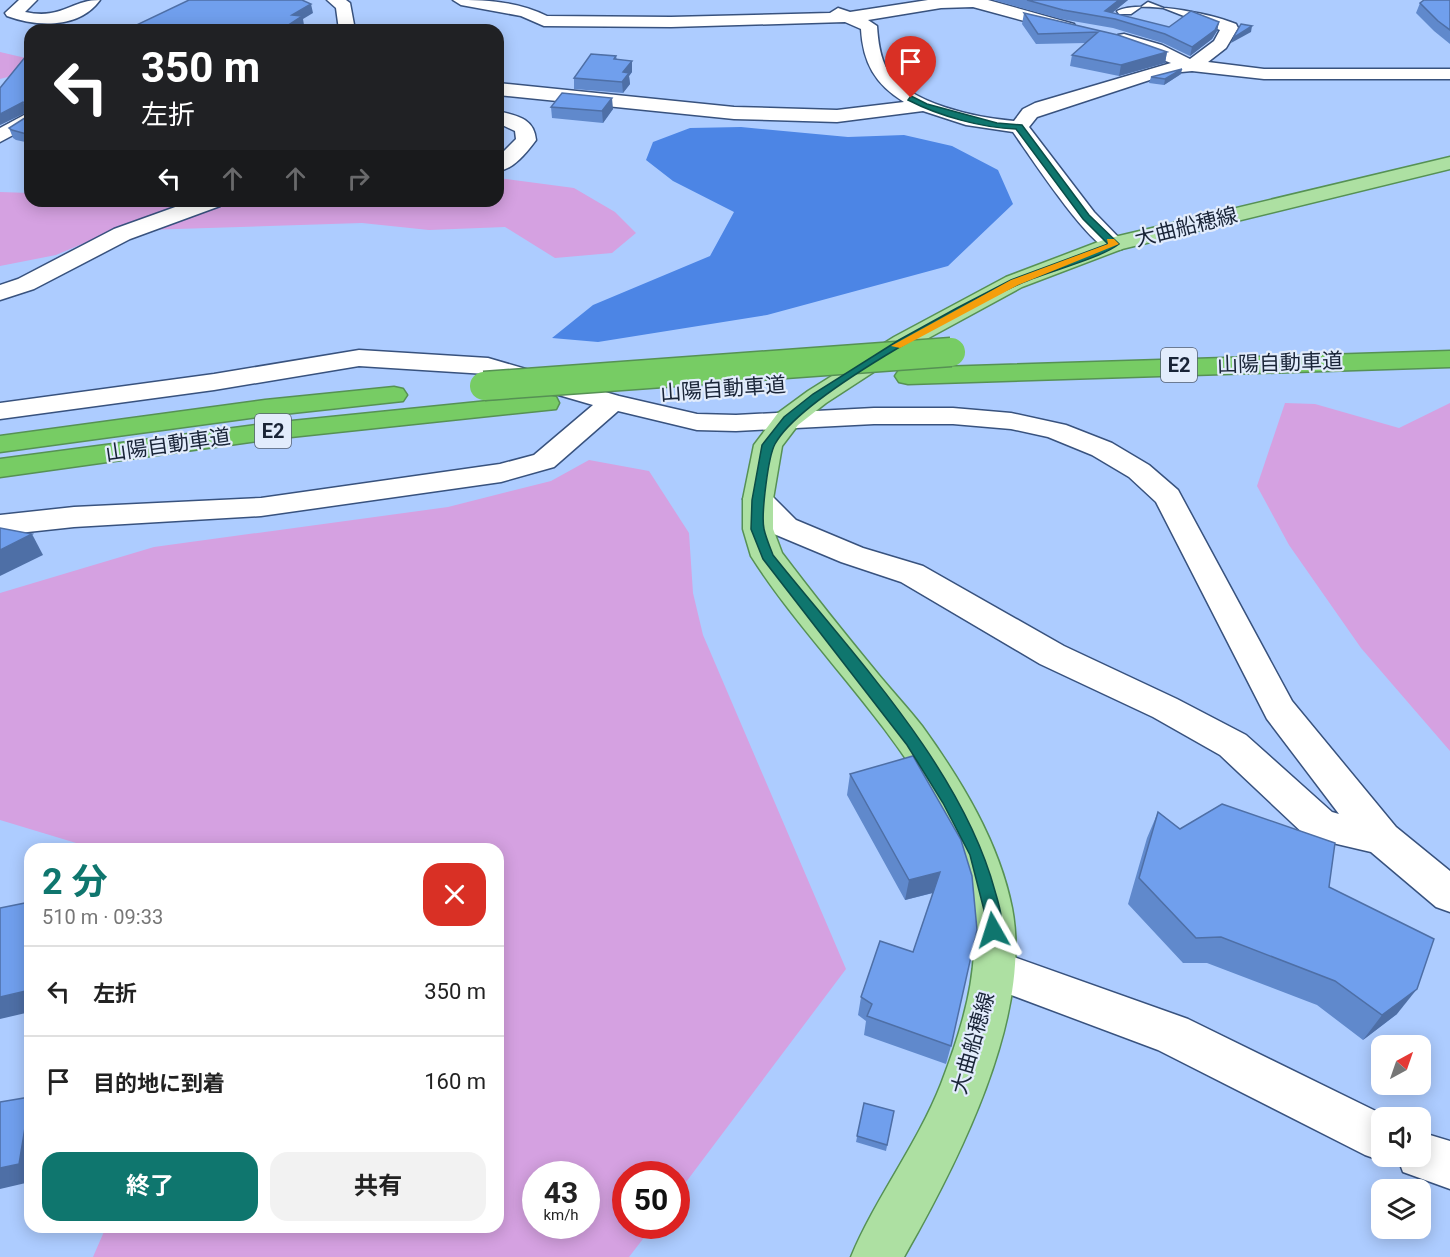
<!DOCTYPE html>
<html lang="ja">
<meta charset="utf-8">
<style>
body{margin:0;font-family:Roboto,"Noto Sans JP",sans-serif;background:#f2f2f2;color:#222;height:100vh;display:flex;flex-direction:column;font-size:22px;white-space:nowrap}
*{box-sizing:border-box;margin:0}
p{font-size:20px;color:#767676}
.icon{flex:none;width:33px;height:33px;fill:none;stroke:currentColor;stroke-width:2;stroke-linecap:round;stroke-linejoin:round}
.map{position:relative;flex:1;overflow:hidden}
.panel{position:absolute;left:24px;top:843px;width:480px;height:390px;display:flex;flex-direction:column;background:#fff;border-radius:18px;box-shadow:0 3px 15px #0003}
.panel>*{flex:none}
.hud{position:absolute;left:24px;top:24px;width:480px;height:183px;border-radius:18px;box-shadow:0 3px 15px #0003;background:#202124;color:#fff;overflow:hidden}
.needle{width:39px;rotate:40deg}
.controls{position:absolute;left:1371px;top:1035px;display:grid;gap:12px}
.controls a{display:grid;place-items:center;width:60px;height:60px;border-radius:12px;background:#fff;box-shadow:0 3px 15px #0003;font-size:30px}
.speed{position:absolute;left:522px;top:1161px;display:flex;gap:12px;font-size:30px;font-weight:700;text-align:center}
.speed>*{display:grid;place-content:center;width:78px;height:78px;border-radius:50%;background:#fff;box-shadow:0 3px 15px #0003;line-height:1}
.speed small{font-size:15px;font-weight:400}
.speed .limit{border:9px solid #d22;background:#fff;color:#111}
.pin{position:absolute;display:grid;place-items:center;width:51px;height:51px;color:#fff;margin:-62px -26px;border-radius:50% 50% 50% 0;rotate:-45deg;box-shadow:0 0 6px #0007}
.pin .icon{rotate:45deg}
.me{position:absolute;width:66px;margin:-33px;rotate:354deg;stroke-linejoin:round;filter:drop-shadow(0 0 4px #0008)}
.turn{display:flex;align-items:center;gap:21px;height:126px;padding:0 18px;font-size:27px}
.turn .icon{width:78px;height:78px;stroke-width:2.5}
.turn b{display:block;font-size:42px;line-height:51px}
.lanes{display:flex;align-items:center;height:57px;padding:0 18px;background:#0003;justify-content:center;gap:30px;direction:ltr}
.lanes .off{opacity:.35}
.round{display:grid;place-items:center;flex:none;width:63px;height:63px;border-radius:18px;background:#f2f2f2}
.headline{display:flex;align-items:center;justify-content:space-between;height:102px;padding:0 18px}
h1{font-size:36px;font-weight:700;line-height:45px;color:#0f766e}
.primary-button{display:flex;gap:12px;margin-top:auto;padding:12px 18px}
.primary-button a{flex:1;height:69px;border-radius:18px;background:#0f766e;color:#fff;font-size:24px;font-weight:700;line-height:69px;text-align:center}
.primary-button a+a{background:#f2f2f2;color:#222}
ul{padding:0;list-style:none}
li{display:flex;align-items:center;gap:18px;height:90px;padding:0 18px;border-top:2px solid #e0e0e0}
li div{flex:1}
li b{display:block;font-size:22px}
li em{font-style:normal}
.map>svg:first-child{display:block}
</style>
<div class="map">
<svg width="1450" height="1257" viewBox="0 0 1450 1257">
<rect width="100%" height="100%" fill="#adccff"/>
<g fill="#d5a1e1" fill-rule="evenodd">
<polygon points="0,52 30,59 19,74 0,79"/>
<polygon points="498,178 574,188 615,212 636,233 612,253 555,258 505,227 429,230 362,223 113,231 56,255 0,266 0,192 30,193 30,201 498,201"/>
<polygon points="1285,403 1315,404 1399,428 1450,403 1450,751 1361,648 1289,545 1257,486"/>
<path d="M589 460 649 471 689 533 693 593 703 635 846 969 677 1194 676 1174H626V1226H653L629 1257H93L106 1227H498V849H96L0 820V593L154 547 448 507 551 481ZM536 1174H586V1226H536Z"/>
</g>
<polygon fill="#4c85e5" points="741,127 848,137 904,135 952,146 998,170 1013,204 948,266 767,315 598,342 552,338 593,305 710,256 734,212 673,181 646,160 653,142 690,128"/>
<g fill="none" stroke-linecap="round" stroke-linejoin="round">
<defs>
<g id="minor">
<path d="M19 0H37L25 12C62 20 70 0 100 0 79 29 37 27 7 16L5 13Z"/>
<polygon points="327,0 346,0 350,3 355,30 339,30 336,8"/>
<path d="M453 0C486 0 517 1 547 16L671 17 830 13 838 8 850 12 928 0H988L1074 24 1076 28 1068 33 973 7 941 8 868 20 877 26C878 41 880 58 888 71 909 104 977 118 1014 121L1023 109 1035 103 1171 63 1118 43 1116 39 1118 35 1124 34 1162 45 1190 59 1214 41 1220 30 1148 2 1131 14H1119L1117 11C1140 0 1209 13 1236 24L1238 28 1226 48 1208 62 1264 69H1450V79H1264L1192 71 1171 73 1037 117 1029 127 1094 212 1125 244 1122 249C1117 250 1113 251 1108 249 1085 240 1030 156 1013 132L966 125 923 111 837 122 734 119 498 95V83L734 107 837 110 904 102C875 84 863 63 861 29L845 22 671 27 544 26 521 16 461 5Z"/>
<path d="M498 111C517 116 534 118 536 140 527 152 513 170 498 171V157L516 139 515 131 498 123Z"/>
<polygon points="26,114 30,115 30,126 0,142 0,128"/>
<polygon points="192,201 223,201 220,206 130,239 34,289 0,300 0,285 18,279 114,229"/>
<polygon points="359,350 488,358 619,396 697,414 736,415 874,408 953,408 1011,413 1066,425 1112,443 1149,465 1178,490 1292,701 1396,827 1450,871 1450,912 1436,907 1371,852 1307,837 1220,755 1153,717 1040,664 901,582 841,562 774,534 743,499 748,492 758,490 768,492 796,520 863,548 923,566 1064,646 1177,699 1246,735 1332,812 1339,814 1267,719 1156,502 1129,477 1092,455 1048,437 1011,429 953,424 874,424 736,431 697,430 618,411 554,467 501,482 261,516 74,527 0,535 0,515 74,507 261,498 500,464 534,455 593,405 486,374 359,366 214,390 0,419 0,403 214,374"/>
<polygon points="994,950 1188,1019 1390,1118 1382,1118 1382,1156 1394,1156 1382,1161 1365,1155 1158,1050 979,983 973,969 979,955"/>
<polygon points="1420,1132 1450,1141 1450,1189 1403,1172 1397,1156 1420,1156"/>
</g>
<path id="major" d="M1450 157V169L1122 249 1022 287 912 347 826 403 798 425 782 446 773 499V529L782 553C813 594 845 634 878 674 892 691 908 708 922 726 961 780 999 842 1012 908 1033 1017 957 1164 904 1257H851C876 1197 917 1145 941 1084 957 1042 972 997 974 952 979 795 828 678 751 556L743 529V499L754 445 778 413 808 391 894 337 1006 277 1106 239Z"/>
<g id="highway">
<polygon points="1450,351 1450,367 908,384 899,382 895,376 899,370 908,368"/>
<polygon points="394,387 403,389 407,395 403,401 265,416 0,452 0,436 265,400"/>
<polygon points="546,395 556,397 559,403 556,409 272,439 0,477 0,459 272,423"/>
</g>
</defs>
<use href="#minor" stroke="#38527e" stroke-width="3"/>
<use href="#major" stroke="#569154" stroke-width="3"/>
<use href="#highway" stroke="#569154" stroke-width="3"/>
<use href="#minor" fill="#fff" fill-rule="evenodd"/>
<use href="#major" fill="#ade0a2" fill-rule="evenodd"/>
<use href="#highway" fill="#77cc64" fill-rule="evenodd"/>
<defs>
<polyline id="highway-bridge" points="484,386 951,352"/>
</defs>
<use href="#highway-bridge" stroke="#569154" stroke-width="31" stroke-linecap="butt"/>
<use href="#highway-bridge" stroke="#77cc64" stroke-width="28"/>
</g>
<g fill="#6089cc">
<polygon points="993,0 1128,0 1112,13 1169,27 1219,22 1217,31 1212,39 1190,56 1163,43 1113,28 1061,19"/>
<polygon points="1450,0 1450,44 1434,31 1416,13 1420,3"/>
<polygon points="1024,13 1118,35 1167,52 1165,63 1119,76 1070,66 1072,55 1086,43 1036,44 1022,24"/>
<polygon points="30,51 30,143 16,140 13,138 9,128 28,116 28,112 27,112 0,125"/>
<polygon points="616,56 617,60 632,72 629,76 630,84 623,93 574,89 574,78"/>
<polygon points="1181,74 1164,85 1149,83 1151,77"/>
<polygon points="551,107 613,109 603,123 552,118"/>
<polygon points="850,774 961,840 951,1046 946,1064 864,1035 866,1021 858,1015 861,997 913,952 933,893 905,900 847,795"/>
<polygon points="1158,812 1180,829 1329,887 1397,1014 1363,1040 1317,1005 1207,963 1183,963 1128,904 1147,838"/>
<polygon points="864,1103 894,1111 886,1151 856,1142"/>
</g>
<g fill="#4e6fa6">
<polygon points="1119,0 1128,0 1107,17 1105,11"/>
<polygon points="311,4 313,13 303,19 304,25 296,30 287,26 292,15"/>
<polygon points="1219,22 1217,31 1212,39 1190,56 1192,47"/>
<polygon points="1252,26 1251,32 1231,43 1233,38"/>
<polygon points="1167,52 1165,63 1119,76 1121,65"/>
<polygon points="632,61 632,72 629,76 630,84 623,93 622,82 623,72"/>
<polygon points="1182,69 1181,74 1164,85 1165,79"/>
<polygon points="612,98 613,109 603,123 602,111"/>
<polygon points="23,102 27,112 0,125 0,114"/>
<polygon points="32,534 43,555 0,576 0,550"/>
<polygon points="940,872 936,892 905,900 909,880"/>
<polygon points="1417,989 1397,1014 1363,1040 1382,1015"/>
<polygon points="30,990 30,1012 0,1019 0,997"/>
<polygon points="30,1100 30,1182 0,1189 0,1168"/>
</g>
<g fill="#709fed" stroke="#4e6fa6" stroke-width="1.5">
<polygon points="189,0 302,0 311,4 292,15 302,16 287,26 302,30 127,30 128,29"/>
<polygon points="1027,0 1119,0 1105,11 1169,27 1191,11 1219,22 1215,30 1192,47 1165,34 1115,19 1063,10"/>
<polygon points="1424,0 1450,0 1450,30 1438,21 1420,3"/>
<polygon points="1024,13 1118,35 1167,52 1121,65 1072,55 1098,32 1038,34"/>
<polygon points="1241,24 1252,26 1233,38"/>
<polygon points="30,51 30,135 12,130 9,128 28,116 28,104 23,102 0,114 0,88"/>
<polygon points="591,54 616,56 614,59 632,61 623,72 629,73 622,82 574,78"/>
<polygon points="1182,69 1165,79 1151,77"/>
<polygon points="562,93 612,98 602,111 551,107"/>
<polygon points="0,528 32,534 0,550"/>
<polygon points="913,756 961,840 972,876 977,930 951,1046 867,1016 872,1004 861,997 880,941 913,952 940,872 909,880 850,774"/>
<polygon points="1222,804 1335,843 1329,887 1434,939 1417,989 1382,1015 1335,981 1221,937 1196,938 1139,878 1158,812 1180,829"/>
<polygon points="30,902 30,990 0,997 0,908"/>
<polygon points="30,1097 19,1164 0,1168 0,1102"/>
<polygon points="864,1103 894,1111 887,1145 857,1136"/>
</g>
<path fill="#0f766e" stroke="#0a4d48" stroke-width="1.5" d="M911 96 927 104 997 123 1022 125 1089 215 1119 244C1100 259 1042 273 1017 285 963 309 801 396 775 444 768 457 761 515 764 529 766 538 770 547 773 555 852 654 962 768 995 891 999 905 1005 922 999 935L993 937 987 935 984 910 970 855 943 803 907 745 763 559 751 529 752 500 762 445 784 417 813 394 899 340 957 308 1011 280 1108 244 1083 219 1016 129C982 128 939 116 908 100Z"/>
<polygon fill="#f59e0b" points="1107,239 1114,239 1119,244 1018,285 900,348 891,346 1011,280 1108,244"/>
<g text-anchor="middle" stroke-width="4.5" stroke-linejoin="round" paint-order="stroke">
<g fill="#e2ecfc" stroke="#556072" stroke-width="1.5">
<rect x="1161" y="348" width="36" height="34" rx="4.5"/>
<rect x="255" y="414" width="36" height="34" rx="4.5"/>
</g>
<g font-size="20" font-weight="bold" fill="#192437">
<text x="1179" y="372">E2</text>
<text x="273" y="438">E2</text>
</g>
<g font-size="21" fill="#192437" stroke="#e2ecfc">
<text transform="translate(1186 227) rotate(-14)" y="7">大曲船穂線</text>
<text transform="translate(1280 363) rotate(-2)" y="7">山陽自動車道</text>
<text transform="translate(723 389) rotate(-4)" y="7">山陽自動車道</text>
<text transform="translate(168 445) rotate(-8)" y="7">山陽自動車道</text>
<text transform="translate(973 1043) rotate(-74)" y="7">大曲船穂線</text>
</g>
</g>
</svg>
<div class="controls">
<a><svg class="needle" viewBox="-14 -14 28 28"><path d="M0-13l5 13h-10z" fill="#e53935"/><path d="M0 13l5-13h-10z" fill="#767676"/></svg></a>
<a><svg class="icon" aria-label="sound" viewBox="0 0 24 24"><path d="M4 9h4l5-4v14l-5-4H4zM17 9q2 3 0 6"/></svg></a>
<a><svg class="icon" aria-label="layers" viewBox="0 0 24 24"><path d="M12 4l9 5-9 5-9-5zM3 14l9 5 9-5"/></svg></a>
</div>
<div class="speed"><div>43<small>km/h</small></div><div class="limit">50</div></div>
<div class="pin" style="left:911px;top:98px;background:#d93025"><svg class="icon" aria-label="arrive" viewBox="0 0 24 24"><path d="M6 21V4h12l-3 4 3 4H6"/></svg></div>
<svg class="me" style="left:993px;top:930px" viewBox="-20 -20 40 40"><path d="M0-17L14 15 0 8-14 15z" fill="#0f766e" stroke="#fff" stroke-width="4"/></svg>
<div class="hud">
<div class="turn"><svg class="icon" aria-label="left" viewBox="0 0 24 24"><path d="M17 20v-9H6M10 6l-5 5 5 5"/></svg><div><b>350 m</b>左折</div></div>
<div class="lanes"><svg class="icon" aria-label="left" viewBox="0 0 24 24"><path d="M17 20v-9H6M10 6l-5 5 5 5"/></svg><svg class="icon off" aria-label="ahead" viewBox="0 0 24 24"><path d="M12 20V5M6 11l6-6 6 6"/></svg><svg class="icon off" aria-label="ahead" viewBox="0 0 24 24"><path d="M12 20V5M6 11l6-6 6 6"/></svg><svg class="icon off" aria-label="right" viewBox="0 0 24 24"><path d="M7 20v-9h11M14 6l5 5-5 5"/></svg></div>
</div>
<section class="panel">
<div class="headline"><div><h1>2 分</h1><p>510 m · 09:33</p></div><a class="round" style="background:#d93025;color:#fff"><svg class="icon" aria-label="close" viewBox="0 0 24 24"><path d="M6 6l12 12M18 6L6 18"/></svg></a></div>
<ul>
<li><svg class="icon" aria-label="left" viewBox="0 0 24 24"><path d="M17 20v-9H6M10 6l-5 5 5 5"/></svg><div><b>左折</b></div><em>350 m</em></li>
<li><svg class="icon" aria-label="arrive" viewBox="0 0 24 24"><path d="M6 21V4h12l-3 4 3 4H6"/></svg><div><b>目的地に到着</b></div><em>160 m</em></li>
</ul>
<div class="primary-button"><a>終了</a><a>共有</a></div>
</section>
</div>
